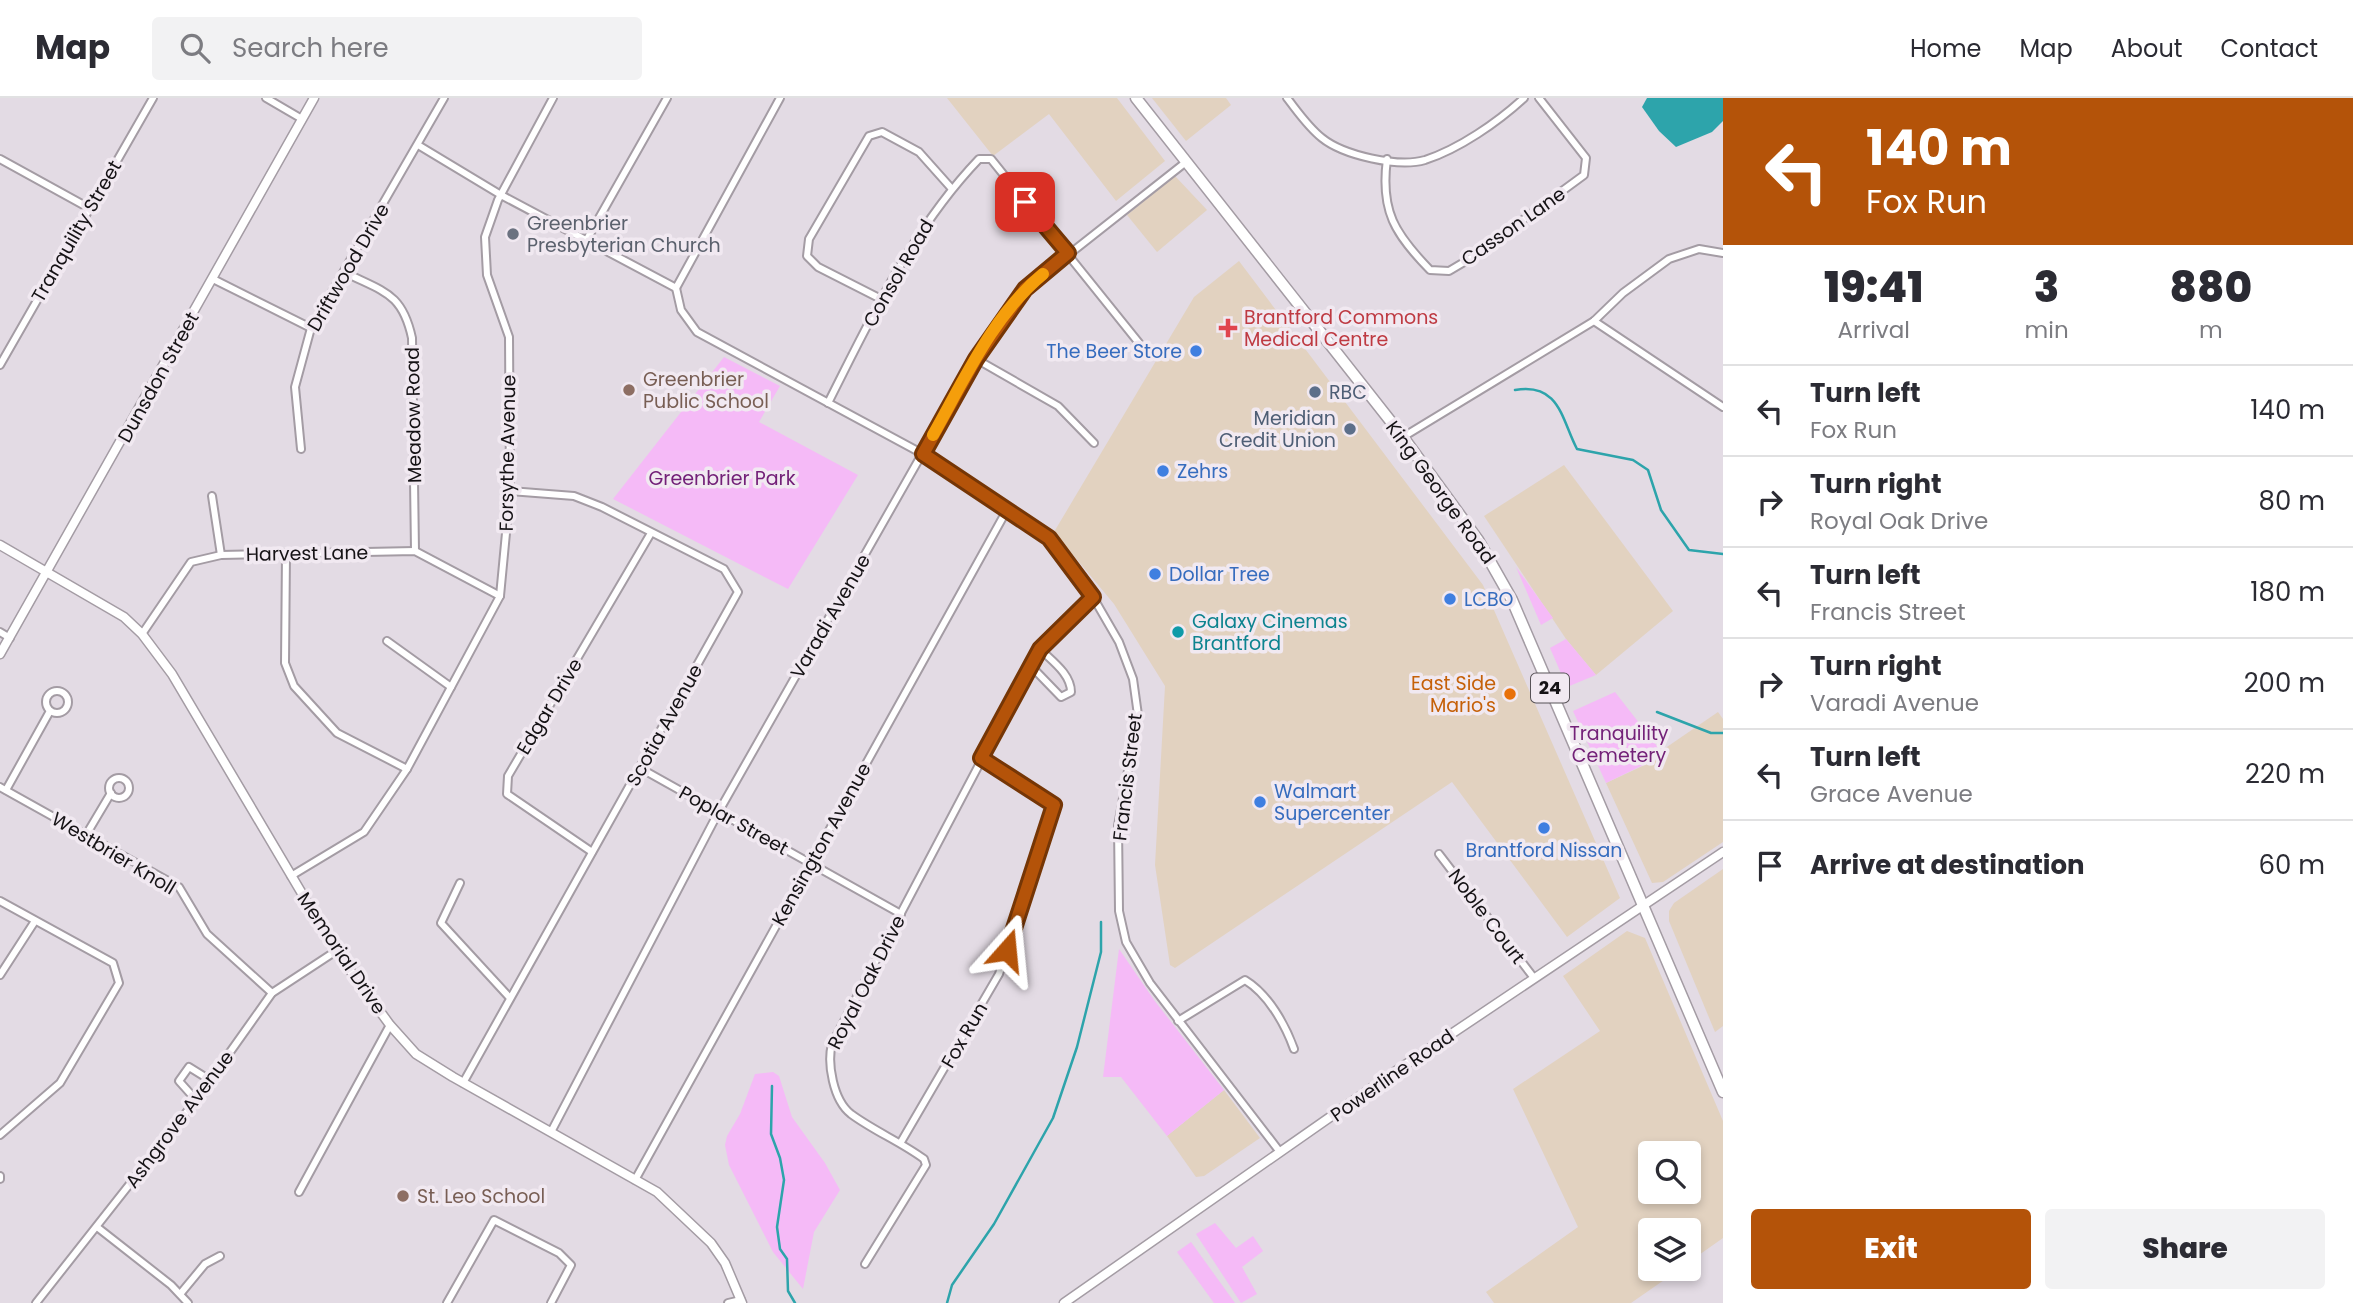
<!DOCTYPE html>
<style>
body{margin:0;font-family:Poppins,sans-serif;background:#f2f2f3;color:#2b2b33;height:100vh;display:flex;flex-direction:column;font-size:26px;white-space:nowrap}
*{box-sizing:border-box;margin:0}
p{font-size:23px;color:#7c7c81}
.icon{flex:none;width:38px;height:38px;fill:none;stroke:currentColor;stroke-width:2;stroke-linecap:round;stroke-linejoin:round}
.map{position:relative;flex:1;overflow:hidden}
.sheet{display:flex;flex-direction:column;background:#fff;width:630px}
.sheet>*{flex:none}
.top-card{background:#b45309;color:#fff;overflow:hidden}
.tools{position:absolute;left:1638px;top:1043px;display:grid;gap:14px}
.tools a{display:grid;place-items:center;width:63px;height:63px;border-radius:7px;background:#fff;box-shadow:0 4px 10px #0003;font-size:35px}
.pin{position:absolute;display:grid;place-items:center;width:60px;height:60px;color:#fff;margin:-30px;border-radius:14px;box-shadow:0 4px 10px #0006}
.me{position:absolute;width:77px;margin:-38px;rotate:18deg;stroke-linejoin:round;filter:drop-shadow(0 0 5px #0008)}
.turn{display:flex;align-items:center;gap:24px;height:147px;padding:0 28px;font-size:32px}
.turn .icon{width:91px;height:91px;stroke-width:2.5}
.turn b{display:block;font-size:49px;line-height:60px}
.eta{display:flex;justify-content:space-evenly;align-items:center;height:119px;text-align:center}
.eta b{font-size:42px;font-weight:800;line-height:49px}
.action{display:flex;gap:14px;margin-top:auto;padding:14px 28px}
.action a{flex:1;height:80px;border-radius:7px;background:#b45309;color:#fff;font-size:28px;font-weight:800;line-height:80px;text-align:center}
.action a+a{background:#f2f2f3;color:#2b2b33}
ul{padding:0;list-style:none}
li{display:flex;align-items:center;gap:21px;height:91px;padding:0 28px;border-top:2px solid #e1e1e2}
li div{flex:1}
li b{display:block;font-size:26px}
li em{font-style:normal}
header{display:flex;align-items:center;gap:42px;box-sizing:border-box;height:98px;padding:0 35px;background:#fff;border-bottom:2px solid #e1e1e2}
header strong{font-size:33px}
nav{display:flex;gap:38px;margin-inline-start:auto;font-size:24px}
.search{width:490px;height:63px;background:#f2f2f3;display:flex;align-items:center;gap:18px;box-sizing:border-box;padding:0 24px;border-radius:7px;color:#7c7c81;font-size:26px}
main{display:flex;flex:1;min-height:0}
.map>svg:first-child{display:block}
</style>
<header>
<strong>Map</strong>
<div class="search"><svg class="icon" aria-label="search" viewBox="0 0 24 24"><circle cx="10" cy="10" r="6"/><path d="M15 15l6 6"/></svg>Search here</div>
<nav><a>Home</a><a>Map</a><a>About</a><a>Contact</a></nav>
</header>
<main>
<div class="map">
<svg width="1723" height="1205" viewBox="0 0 1723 1205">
<rect width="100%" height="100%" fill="#e3dbe4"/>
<g fill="#e2d2c0" fill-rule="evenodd">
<polygon points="947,0 1117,0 1165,63 1116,103 1049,16 993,58"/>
<polygon points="1152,0 1226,0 1231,7 1186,43"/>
<polygon points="1175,78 1207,112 1157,154 1127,117"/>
<polygon points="1239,163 1483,487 1620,800 1567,839 1452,684 1175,870 1170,867 1155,767 1165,588 1114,506 1054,434 1194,199"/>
<polygon points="1564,367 1673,513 1596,577 1566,541 1484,418"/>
<polygon points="1718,614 1723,621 1723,744 1663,784 1652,785 1606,685 1664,658 1661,653"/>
<polygon points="1723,771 1723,928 1715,934 1669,823 1669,813 1674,805"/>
<path d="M1627 833 1645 840 1723 1023V1140L1689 1164V1132H1650V1171H1680L1631 1205H1494L1486 1194 1578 1129 1513 991 1600 933 1563 878ZM1650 1055H1689V1094H1650Z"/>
<polygon points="1224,992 1260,1040 1204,1078 1196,1079 1167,1038"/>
</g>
<g fill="#f5baf7">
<polygon points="724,259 780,288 759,324 858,377 788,491 613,401"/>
<polygon points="1516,469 1553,520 1541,527"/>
<polygon points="1566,541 1596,577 1567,589 1550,550"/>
<polygon points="1615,594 1664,657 1606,685 1573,613"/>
<polygon points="1119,851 1154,902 1224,992 1167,1038 1121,979 1103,979"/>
<polygon points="773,974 779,978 792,1019 825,1065 840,1092 814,1134 803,1191 773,1154 729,1067 725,1047 727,1038 740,1016 755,976"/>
<polygon points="1215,1125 1236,1150 1253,1138 1263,1153 1242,1169 1257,1196 1241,1205 1196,1136"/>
<polygon points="1191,1144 1235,1205 1214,1205 1177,1154"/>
</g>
<polygon fill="#2da4ab" points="1647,0 1723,0 1723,23 1712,34 1676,49 1659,33 1642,9"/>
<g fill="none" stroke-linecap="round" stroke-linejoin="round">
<g stroke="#2da4ab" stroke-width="2.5">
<path d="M1515 292C1560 284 1562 323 1577 351L1633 362 1648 372 1661 412 1689 452 1723 456"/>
<polyline points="1657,614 1711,635 1723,635"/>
<polyline points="772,988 771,1036 780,1060 784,1082 777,1129 780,1151 787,1161 788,1193 795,1205"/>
<polyline points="947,1205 952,1187 994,1126 1053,1020 1077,949 1101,854 1101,824"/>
</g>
<defs>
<g id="minor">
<polyline points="266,0 302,21"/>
<path d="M1287 0C1298 14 1308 29 1322 40 1343 57 1398 70 1425 62 1459 51 1498 24 1524 0"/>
<polyline points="418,47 501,97 676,190"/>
<polyline points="0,61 89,110"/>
<path d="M1387 61C1380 113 1395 136 1430 172L1449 173 1471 160 1584 77 1586 60 1539 0"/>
<polyline points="586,143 667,0"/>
<path d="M344 174C383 194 402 194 412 240L415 453"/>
<polyline points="213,181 311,230"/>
<polyline points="676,190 681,212 697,234 923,356 1008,410 1049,440 1093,499 1119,544 1133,581 1138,617 1118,728 1119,813 1126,844 1150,885 1280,1054"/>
<polyline points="676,190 780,0"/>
<polyline points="881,201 818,169 807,158 809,141 869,38 882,34 919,54 952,91"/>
<polyline points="1594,223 1723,309"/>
<polyline points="976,261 1058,308 1094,345"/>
<polyline points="0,267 153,0"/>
<path d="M828 305C871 220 912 131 979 61H991L1139 245"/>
<polyline points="1403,339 1594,223 1623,195 1669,161 1699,151 1723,155"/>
<polyline points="301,351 295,289 311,230 444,0"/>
<polyline points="212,398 221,457"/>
<polyline points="286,455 285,565 294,588 337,635 407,671"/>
<polyline points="0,534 10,540"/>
<polyline points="142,536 191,464 221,457 415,453 500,498"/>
<polyline points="387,543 451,589"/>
<path d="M1031 568 1061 599 1071 594C1071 576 1052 563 1040 551"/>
<circle cx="57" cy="604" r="11"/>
<polyline points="640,670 901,816"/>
<circle cx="119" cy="690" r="10"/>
<polyline points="0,689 179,789 207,836 272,895"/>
<polyline points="6,692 50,613"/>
<polyline points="86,737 111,695"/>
<polyline points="592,754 507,696 508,678 651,435"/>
<polyline points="1439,756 1534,880"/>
<polyline points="291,778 364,734 407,671 500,498 510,393 509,239 487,177 485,139 498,102 553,0"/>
<polyline points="460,785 441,825 510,900"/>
<polyline points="0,803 113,865 119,885 60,985 0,1037"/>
<polyline points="0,877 35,823"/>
<path d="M1178 923 1245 882C1268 896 1285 926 1294 951"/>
<polyline points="463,985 738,494 724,471 602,409 574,398 510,393"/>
<polyline points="196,1002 179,983 189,969 210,982"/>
<polyline points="551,1034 719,713 976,261 1025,191 1186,64"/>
<polyline points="901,1044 999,876 1054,707 981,660"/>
<polyline points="0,1078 0,1081"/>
<polyline points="635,1082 1008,410"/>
<polyline points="299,1094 390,927"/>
<polyline points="97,1129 171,1187 188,1205"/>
<path d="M865 1166 926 1067 924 1061C901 1044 874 1033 851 1016 833 1002 827 965 832 946L1040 551 1093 499"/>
<polyline points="181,1195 205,1166 220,1158"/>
<polyline points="36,1205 196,1002 272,895 336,853"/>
<polyline points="447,1205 494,1122 559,1155 571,1167 551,1205"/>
<polyline points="728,1205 741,1202"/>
</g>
<g id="secondary">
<polyline points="0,447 124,519 142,536 172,576 336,853 390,927 416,956 453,979 657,1094 711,1145 725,1165 742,1205"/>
<polyline points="0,556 314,0"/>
<polyline points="1064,1205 1396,973 1723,754"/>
</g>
<polyline id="primary" points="1136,0 1403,339 1478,442 1512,502 1723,994"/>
</defs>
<use href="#minor" stroke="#a49ca4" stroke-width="10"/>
<use href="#secondary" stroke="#a49ca4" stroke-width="11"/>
<use href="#primary" stroke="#a49ca4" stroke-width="13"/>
<use href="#minor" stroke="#fff" stroke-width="6"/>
<use href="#secondary" stroke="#fff" stroke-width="8"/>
<use href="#primary" stroke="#fff" stroke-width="10"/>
</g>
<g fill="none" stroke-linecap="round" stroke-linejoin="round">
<defs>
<polyline id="route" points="1007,852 1054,707 981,660 1040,551 1093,499 1049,440 923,356 976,261 1025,191 1068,155 1025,104"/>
</defs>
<use href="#route" stroke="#753606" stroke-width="18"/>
<use href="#route" stroke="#b45309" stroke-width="12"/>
<path stroke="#f59e0b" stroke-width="12" d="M933 337C964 282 994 216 1043 176"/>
</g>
<circle fill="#6b7280" stroke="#f1e9f1" stroke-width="2.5" cx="513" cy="136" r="7"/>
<path fill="#e0444e" stroke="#f1e9f1" stroke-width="2.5" d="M1224.5 219.5h7v7h7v7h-7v7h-7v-7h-7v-7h7z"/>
<g fill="#3f7fe0" stroke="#f1e9f1" stroke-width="2.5">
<circle cx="1196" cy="253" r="7"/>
<circle cx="1163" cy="373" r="7"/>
<circle cx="1155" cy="476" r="7"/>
<circle cx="1450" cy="501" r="7"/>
<circle cx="1260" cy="704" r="7"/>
<circle cx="1544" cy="730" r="7"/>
</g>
<g fill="#8d6e63" stroke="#f1e9f1" stroke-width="2.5">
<circle cx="629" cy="292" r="7"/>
<circle cx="403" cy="1098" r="7"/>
</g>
<g fill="#5c6f8a" stroke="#f1e9f1" stroke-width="2.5">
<circle cx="1315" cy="294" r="7"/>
<circle cx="1350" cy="331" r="7"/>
</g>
<circle fill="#0f9aa8" stroke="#f1e9f1" stroke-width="2.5" cx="1178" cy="534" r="7"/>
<circle fill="#e8710a" stroke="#f1e9f1" stroke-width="2.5" cx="1510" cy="596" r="7"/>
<g text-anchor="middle" stroke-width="7" stroke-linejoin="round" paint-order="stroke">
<rect fill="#f1e9f1" stroke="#575257" stroke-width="2" x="1531" y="575.5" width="38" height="29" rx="5"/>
<g font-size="18" font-weight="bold" fill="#151215">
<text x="1550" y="596">24</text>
</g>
<g font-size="19" fill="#5b616d" stroke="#f1e9f1" text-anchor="start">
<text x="527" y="132">Greenbrier<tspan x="527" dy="22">Presbyterian Church</tspan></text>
</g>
<g font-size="19" fill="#151215" stroke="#f1e9f1">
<text transform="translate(1513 128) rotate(-35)" y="7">Casson Lane</text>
<text transform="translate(76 133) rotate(-60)" y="7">Tranquility Street</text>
<text transform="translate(348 169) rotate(-60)" y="7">Driftwood Drive</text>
<text transform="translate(898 175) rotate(-60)" y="7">Consol Road</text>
<text transform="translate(158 279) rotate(-61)" y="7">Dunsdon Street</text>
<text transform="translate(413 317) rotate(-91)" y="7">Meadow Road</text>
<text transform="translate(507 355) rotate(-89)" y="7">Forsythe Avenue</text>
<text transform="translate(1441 394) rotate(54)" y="7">King George Road</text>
<text transform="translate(307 455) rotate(-1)" y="7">Harvest Lane</text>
<text transform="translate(830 518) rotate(-60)" y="7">Varadi Avenue</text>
<text transform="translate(549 608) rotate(-59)" y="7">Edgar Drive</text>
<text transform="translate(664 627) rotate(-61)" y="7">Scotia Avenue</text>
<text transform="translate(1127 679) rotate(-83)" y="7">Francis Street</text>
<text transform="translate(734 722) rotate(29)" y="7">Poplar Street</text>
<text transform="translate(821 746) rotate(-61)" y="7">Kensington Avenue</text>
<text transform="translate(114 755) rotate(31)" y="7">Westbrier Knoll</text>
<text transform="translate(1487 818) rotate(53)" y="7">Noble Court</text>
<text transform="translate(342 855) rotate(56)" y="7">Memorial Drive</text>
<text transform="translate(866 884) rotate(-63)" y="7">Royal Oak Drive</text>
<text transform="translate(964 937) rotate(-60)" y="7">Fox Run</text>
<text transform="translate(1392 977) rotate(-35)" y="7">Powerline Road</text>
<text transform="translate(179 1021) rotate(-53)" y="7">Ashgrove Avenue</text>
</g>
<g font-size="19" fill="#be3a42" stroke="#f1e9f1" text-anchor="start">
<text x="1244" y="226">Brantford Commons<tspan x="1244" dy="22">Medical Centre</tspan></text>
</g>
<g font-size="19" fill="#366cbe" stroke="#f1e9f1" text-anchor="start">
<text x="1182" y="260" text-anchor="end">The Beer Store</text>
<text x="1177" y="380">Zehrs</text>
<text x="1169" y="483">Dollar Tree</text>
<text x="1464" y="508">LCBO</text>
<text x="1274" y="700">Walmart<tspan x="1274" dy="22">Supercenter</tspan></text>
<text x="1544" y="759" text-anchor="middle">Brantford Nissan</text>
</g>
<g font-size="19" fill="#785e54" stroke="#f1e9f1" text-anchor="start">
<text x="643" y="288">Greenbrier<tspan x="643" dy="22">Public School</tspan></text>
<text x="417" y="1105">St. Leo School</text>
</g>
<g font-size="19" fill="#4e5e75" stroke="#f1e9f1" text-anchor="start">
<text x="1329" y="301">RBC</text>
<text x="1336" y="327" text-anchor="end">Meridian<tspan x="1336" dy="22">Credit Union</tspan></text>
</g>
<g font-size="19" fill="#732178" stroke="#f1e9f1">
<text x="722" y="387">Greenbrier Park</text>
<text x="1619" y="642">Tranquility<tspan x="1619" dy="22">Cemetery</tspan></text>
</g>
<g font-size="19" fill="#0d838f" stroke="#f1e9f1" text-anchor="start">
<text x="1192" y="530">Galaxy Cinemas<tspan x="1192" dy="22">Brantford</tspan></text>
</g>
<g font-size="19" fill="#c56008" stroke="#f1e9f1" text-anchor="end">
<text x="1496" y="592">East Side<tspan x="1496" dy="22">Mario's</tspan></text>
</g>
</g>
</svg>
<div class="tools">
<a><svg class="icon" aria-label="search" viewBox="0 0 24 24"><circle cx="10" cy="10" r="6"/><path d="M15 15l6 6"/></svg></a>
<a><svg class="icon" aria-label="layers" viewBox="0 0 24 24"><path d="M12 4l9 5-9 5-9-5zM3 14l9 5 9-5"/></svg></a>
</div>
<div class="pin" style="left:1025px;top:104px;background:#d93025"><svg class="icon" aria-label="arrive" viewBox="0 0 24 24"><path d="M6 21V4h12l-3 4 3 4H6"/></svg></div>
<svg class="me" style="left:1007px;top:852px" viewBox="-20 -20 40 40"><path d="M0-17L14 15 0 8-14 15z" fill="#b45309" stroke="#fff" stroke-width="4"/></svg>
</div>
<section class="sheet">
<div class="top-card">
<div class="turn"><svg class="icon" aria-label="left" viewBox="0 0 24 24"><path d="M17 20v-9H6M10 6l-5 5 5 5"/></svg><div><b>140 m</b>Fox Run</div></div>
</div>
<div class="eta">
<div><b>19:41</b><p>Arrival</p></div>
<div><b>3</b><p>min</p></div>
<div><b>880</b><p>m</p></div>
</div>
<ul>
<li><svg class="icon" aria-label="left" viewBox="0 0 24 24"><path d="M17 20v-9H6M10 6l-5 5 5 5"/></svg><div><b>Turn left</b><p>Fox Run</p></div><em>140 m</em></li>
<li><svg class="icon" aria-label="right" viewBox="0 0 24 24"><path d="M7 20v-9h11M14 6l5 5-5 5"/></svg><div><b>Turn right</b><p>Royal Oak Drive</p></div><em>80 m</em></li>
<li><svg class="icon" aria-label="left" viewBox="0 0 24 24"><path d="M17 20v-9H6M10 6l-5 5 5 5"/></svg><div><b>Turn left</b><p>Francis Street</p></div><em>180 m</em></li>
<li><svg class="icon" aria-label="right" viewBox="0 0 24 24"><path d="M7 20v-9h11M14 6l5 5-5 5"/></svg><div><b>Turn right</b><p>Varadi Avenue</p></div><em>200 m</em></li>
<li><svg class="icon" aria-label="left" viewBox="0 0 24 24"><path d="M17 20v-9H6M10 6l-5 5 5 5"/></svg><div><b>Turn left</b><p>Grace Avenue</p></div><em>220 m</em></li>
<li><svg class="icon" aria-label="arrive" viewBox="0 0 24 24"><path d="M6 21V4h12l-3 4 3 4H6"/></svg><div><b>Arrive at destination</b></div><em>60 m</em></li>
</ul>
<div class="action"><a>Exit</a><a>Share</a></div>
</section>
</main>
